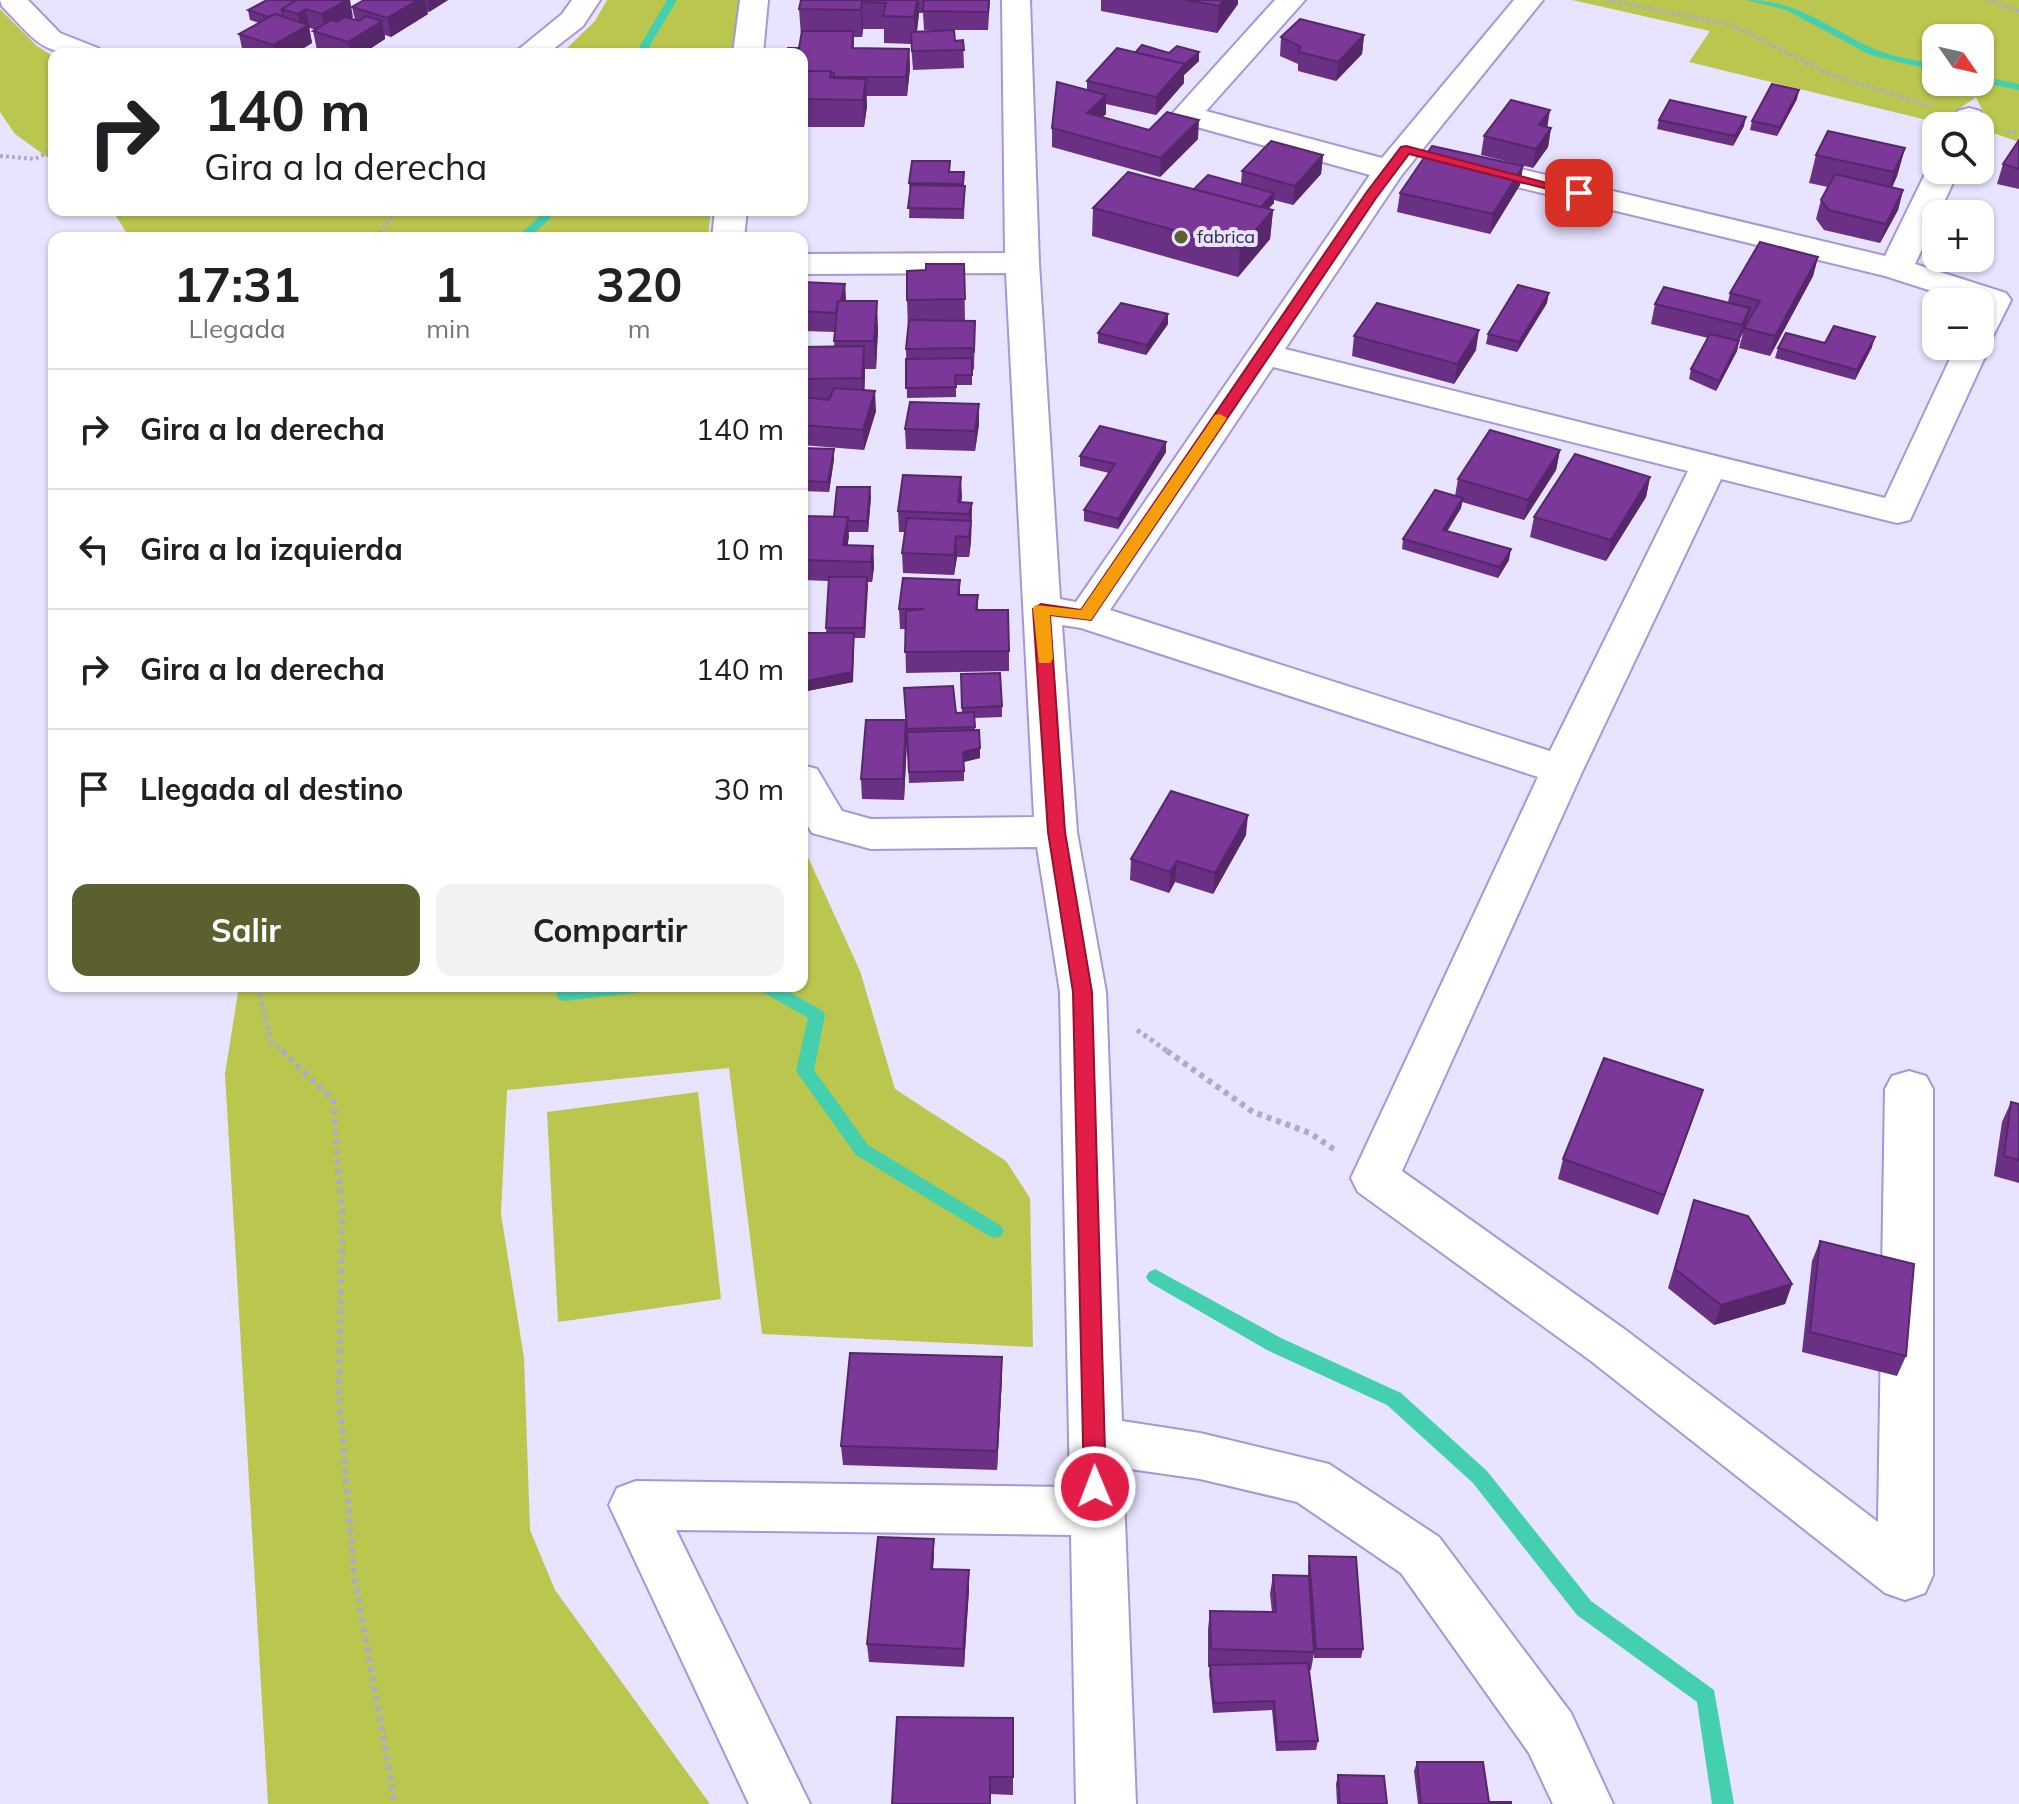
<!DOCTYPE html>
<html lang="es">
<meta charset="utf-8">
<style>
body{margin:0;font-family:Mulish,sans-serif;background:#f2f2f2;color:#202124;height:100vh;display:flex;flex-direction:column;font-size:30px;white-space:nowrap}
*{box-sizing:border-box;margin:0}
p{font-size:26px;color:#757577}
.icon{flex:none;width:44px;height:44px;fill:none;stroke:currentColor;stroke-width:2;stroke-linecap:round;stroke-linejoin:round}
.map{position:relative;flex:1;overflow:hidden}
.panel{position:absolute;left:48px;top:232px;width:760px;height:760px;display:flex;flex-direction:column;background:#fff;border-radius:16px;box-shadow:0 2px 6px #0004}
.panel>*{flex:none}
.banner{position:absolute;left:48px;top:48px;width:760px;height:168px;border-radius:16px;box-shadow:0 2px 6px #0004;background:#fff;color:#202124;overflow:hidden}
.needle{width:52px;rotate:124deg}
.buttons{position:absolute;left:1922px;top:24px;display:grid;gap:16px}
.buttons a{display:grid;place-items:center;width:72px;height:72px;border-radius:16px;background:#fff;box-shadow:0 2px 6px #0004;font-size:40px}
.pin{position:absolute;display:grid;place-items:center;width:68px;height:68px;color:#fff;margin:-34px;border-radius:16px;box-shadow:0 4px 12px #0006}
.me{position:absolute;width:88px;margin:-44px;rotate:359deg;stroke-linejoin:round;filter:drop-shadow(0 0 6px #0008)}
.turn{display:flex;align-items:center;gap:28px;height:168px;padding:0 24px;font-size:36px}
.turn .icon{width:104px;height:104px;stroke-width:2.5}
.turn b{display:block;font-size:56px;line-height:68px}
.eta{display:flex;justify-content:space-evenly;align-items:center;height:136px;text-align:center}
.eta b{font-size:48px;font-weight:700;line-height:56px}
.primary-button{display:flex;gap:16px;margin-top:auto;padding:16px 24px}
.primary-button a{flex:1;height:92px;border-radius:16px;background:#5b602e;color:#fff;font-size:32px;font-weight:700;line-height:92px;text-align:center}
.primary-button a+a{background:#f2f2f2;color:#202124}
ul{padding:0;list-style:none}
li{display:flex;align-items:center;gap:24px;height:120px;padding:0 24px;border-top:2px solid #e0e0e0}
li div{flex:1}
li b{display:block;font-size:30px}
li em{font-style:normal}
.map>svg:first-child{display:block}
</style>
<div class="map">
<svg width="2019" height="1804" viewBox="0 0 2019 1804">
<rect width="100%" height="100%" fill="#e8e3fe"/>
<g fill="#bbc64f" fill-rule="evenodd">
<polygon points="607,0 739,0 732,54 561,54 595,21"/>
<path d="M1572 0H2019V142L1993 133 1976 97 1939 123 1689 62 1710 31ZM1936 38H1980V82H1936Z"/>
<polygon points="0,9 37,46 54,57 54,162 15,134 0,112"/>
<polygon points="112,210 711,210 708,238 130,238"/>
<polygon points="802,844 860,971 895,1089 1006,1161 1030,1198 1033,1347 762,1334 729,1068 507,1090 501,1214 524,1358 530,1530 555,1590 710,1804 268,1804 225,1074 239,986 802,986"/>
<polygon points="698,1092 721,1299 558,1322 547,1112"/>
</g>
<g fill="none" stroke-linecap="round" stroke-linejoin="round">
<g fill="#44cfae" fill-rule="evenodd">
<polygon points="667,0 677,0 645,54 635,54"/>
<path d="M1746 0C1799 0 1828 28 1874 49 1893 57 1916 60 1936 65V71L1870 55 1786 10Z"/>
<polygon points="1980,76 2019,84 2019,90 1979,82"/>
<polygon points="535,210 547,210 551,218 528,238 515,238 539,217"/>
<polygon points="554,986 571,988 652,986 650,990 644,992 564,1001 558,999"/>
<polygon points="757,986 779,986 823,1011 825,1015 814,1070 868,1145 1001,1226 1004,1231 1001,1236 995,1238 989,1236 856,1155 796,1071 808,1018 759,990"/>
<polygon points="1155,1269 1281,1338 1401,1393 1487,1471 1591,1601 1714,1690 1734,1804 1712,1804 1697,1702 1577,1615 1473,1483 1387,1405 1267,1350 1149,1282 1146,1277 1149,1272"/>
</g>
<defs>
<g id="minor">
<path d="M0 0H28L60 33 98 48 103 54C41 54 43 49 2 6Z"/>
<polygon points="572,0 600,0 583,26 547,54 513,54 562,14"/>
<polygon points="740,0 768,0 763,54 733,54"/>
<path d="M1002 0H1030L1039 263 1060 599 1076 602 1370 175 1175 121 1171 115 1275 0H1305L1206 111 1382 158 1514 0H1543L1401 176 1285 349 1885 498 1956 346H1980V302H1966L1885 276 1451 171 1446 164 1451 157 1462 155 1885 256 1927 170 1936 162V170H1959L1915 264 2006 293 2011 300 1992 338 1986 340 1990 346 1910 520 1897 523 1721 479 1583 770 1402 1171 1627 1331 1878 1522 1885 1089 1892 1076 1909 1071 1926 1076 1933 1089V1575L1925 1593 1905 1600 1885 1593 1591 1361 1358 1192 1351 1178 1538 777 1081 628 1062 625 1077 832 1106 992 1122 1421 1200 1433 1329 1464 1439 1537 1571 1713 1613 1804H1553L1529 1753 1401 1573 1297 1502 1200 1479 1123 1468 1136 1804H1076L1071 1535 676 1530 810 1804H749L609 1505 617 1488 636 1481 1070 1487 1060 992 1037 847 871 849 812 833 802 816V765L817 769 842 811 871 819 1034 817 1006 273 802 274V254L1005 253ZM1273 367 1688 471 1550 751 1110 610Z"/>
<polygon points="1969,108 1980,111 1984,117 1980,127 1950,126 1958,111"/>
<polygon points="715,210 747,210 744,238 712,238"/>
</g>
</defs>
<use href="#minor" stroke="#a597d8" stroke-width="4"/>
<g stroke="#afaac5" stroke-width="4" stroke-dasharray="3 3" stroke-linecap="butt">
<polyline points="1607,0 1732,25 1831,75 1931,106"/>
<polyline points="1988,0 2019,11"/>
<polyline points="2007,132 2019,132"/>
<polyline points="0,156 35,159 54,149"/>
<polyline points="376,238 396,210"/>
</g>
<g stroke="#afaac5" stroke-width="5" stroke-dasharray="4 4" stroke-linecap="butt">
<polyline points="258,986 270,1040 284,1053"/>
<polyline points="1137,1030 1170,1053"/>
</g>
<g stroke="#afaac5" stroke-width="6" stroke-dasharray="5 5" stroke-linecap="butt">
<polyline points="282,1051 333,1100 342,1216 339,1393 354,1574 395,1804"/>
<polyline points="1167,1051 1253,1112 1310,1133 1335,1150"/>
</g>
<use href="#minor" fill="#fff" fill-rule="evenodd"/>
</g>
<g fill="#6a3084">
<polygon points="267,0 353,17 351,19 355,20 352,7 364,0 448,0 429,12 427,11 428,14 391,37 385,35 385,39 362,54 330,54 317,50 313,31 316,30 310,28 309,28 312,43 294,54 243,53 239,34 259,23 250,20 248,10"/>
<polygon points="801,0 990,0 988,30 924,30 923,13 919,13 917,32 955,41 963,40 964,68 913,70 911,44 884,43 884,29 863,29 862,37 854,37 854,48 909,49 910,68 907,96 866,96 867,106 864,127 802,127 802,54 799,48 801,36 799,9"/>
<polygon points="1101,0 1238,0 1238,4 1217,33 1101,11"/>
<polygon points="1364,35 1362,54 1336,81 1298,71 1298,64 1280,56 1281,37"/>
<polygon points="1199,52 1199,61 1184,75 1184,83 1156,115 1106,104 1106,114 1102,117 1149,130 1198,139 1160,177 1052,147 1052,128 1087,90 1087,81 1135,53"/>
<polygon points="1797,99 1777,136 1750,130 1752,121"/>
<polygon points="1659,120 1744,126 1733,146 1657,129"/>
<polygon points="1547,127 1551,128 1548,147 1533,168 1481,155 1484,136"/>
<polygon points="2019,140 2019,189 1997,184 2003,164"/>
<polygon points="1905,148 1897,176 1892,188 1903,190 1898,210 1880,243 1824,230 1816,219 1821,200 1828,187 1809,183 1816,155"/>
<polygon points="1323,155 1321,174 1293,205 1274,200 1274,203 1268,209 1273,210 1270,239 1238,277 1092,236 1093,208 1194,189 1241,184 1242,171"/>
<polygon points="1523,166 1520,185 1490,234 1397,212 1400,193"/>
<polygon points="950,172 965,186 964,219 909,218 910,192 909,183"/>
<polygon points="1818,257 1813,276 1770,356 1739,348 1743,333 1739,341 1737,351 1716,391 1689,379 1691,369 1708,338 1651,324 1655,304 1728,302 1730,293"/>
<polygon points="964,264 965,321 975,321 974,370 972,368 972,385 956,385 956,397 907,398 906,349 908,328 907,300 926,270"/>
<polygon points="802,282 845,284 846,301 878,329 876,369 865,369 864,390 876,411 864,450 802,445 802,347 834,347 835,332 802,331"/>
<polygon points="1547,303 1517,352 1486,344 1488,334"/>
<polygon points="1168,314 1168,324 1146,355 1098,343 1098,333"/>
<polygon points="1354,336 1476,350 1454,384 1352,356"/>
<polygon points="1825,343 1872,347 1855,380 1775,358 1778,348"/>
<polygon points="979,424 975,451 906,449 905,429"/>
<polygon points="802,448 834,449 834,459 829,492 802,491"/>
<polygon points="1560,450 1556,470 1524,520 1462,502 1461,508 1447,531 1509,560 1498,578 1402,549 1403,539 1455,496 1458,479"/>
<polygon points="1166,452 1118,529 1084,521 1084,510 1109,473 1080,466 1080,456"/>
<polygon points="1650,477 1646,497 1606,561 1530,537 1534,517"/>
<polygon points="871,497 868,532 848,532 848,545 873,546 874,567 872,582 867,582 865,638 854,638 853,682 802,692 802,633 826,633 829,581 802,580 802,516 834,517"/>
<polygon points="962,497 961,502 972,503 971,541 969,557 957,557 954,575 903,573 902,553 905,532 899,532 898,511"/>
<polygon points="960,580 960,595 978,595 978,610 1009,651 1009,671 906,673 905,629 900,629 899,609"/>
<polygon points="961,674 1002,706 1002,717 974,718 975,730 980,758 964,762 964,781 909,783 907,740 904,800 862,799 861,779 906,720 962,713"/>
<polygon points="1246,835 1213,894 1175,882 1169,893 1130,880 1131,859"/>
<polygon points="1703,1090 1658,1215 1558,1179 1563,1159"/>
<polygon points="2011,1102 2019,1104 2019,1183 1994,1176 2002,1122"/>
<polygon points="1694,1200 1792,1284 1785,1304 1714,1325 1668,1288"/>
<polygon points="1820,1241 1906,1356 1897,1376 1802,1352 1812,1261"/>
<polygon points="1002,1377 997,1470 843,1465 841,1446"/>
<polygon points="934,1539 933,1569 969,1570 969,1589 964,1667 869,1662 867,1644"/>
<polygon points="1309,1556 1363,1649 1361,1658 1314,1658 1314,1653 1311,1670 1309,1670 1318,1741 1316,1750 1276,1751 1272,1710 1213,1713 1209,1674 1210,1667 1208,1667 1208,1629 1210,1611 1272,1612 1270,1594 1273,1575 1308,1576 1308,1566"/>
<polygon points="1013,1718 1013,1795 990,1794 892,1804"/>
<polygon points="1417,1762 1489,1802 1511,1804 1418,1804 1414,1771"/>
<polygon points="1338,1775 1387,1804 1337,1804 1336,1784"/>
</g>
<g fill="#56276b">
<polygon points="347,0 350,0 353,17 326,33 322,14"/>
<polygon points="418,0 425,0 428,14 391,37 387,18"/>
<polygon points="427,0 448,0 429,12"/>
<polygon points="917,0 919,0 919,14 915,44 914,17"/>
<polygon points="1223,0 1238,0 1238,4 1217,33 1219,6"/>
<polygon points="862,2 863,29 862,37 861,10"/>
<polygon points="306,9 312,43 294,54 275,54 273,45 301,29 298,14"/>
<polygon points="382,21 385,39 362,54 350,54 348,42"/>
<polygon points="1364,35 1362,54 1336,81 1338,62"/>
<polygon points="909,49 910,68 907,96 906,77"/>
<polygon points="1199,52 1199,61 1184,75 1184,83 1156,115 1156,97 1185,64"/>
<polygon points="866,79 867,106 864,127 863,100"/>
<polygon points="1799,90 1797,99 1777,136 1780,127"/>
<polygon points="1106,95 1106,114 1087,132 1087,113"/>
<polygon points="1550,110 1547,129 1539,125"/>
<polygon points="1746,117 1744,126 1733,146 1735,136"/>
<polygon points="1199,120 1198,139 1160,177 1161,158"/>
<polygon points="1551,128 1548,147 1533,168 1536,149"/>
<polygon points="1905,148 1897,176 1886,200 1894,172"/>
<polygon points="1323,155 1321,174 1293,205 1295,186"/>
<polygon points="1523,166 1520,185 1490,234 1493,214"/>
<polygon points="1903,190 1898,210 1880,243 1886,224"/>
<polygon points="1274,193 1274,203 1246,232 1247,222"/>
<polygon points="1273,210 1270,239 1238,277 1240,248"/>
<polygon points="1818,257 1813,276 1770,356 1775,336"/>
<polygon points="845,284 846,303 838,313"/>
<polygon points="1549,293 1547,303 1517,352 1519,342"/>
<polygon points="877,301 878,329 876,369 874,341"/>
<polygon points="1750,308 1745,328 1744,328 1737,345 1742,325"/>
<polygon points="1168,314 1168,324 1146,355 1147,345"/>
<polygon points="1479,330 1476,350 1454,384 1457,364"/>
<polygon points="1875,337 1872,347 1855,380 1857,370"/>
<polygon points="1739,341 1737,351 1716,391 1719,381"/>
<polygon points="864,346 865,375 864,407 862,378"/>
<polygon points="875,391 876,411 864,450 863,430"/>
<polygon points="979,404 979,424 975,451 975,431"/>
<polygon points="1166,442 1166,452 1118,529 1118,519"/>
<polygon points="834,449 834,459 829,492 828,482"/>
<polygon points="1560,450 1556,470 1524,520 1528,500"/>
<polygon points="961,477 962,497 959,514 958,502"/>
<polygon points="1650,477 1646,497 1606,561 1611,540"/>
<polygon points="870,487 871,497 868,532 867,521"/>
<polygon points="1463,498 1461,508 1442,540 1443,530"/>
<polygon points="972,503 971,541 969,557 969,514"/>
<polygon points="848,517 849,537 845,561 843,545"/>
<polygon points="956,536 957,557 954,575 954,555"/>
<polygon points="873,546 874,567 872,582 871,562"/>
<polygon points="1511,549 1509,560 1498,578 1500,567"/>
<polygon points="867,577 868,587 865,638 864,628"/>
<polygon points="854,633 853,682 802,692 802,682"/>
<polygon points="906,720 907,740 904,800 903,779"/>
<polygon points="980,748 980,758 963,762 963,752"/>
<polygon points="1248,815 1246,835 1213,894 1215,873"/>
<polygon points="1177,861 1175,882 1169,893 1170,872"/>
<polygon points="1703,1090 1696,1111 1658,1215 1664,1195"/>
<polygon points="1792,1284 1785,1304 1714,1325 1721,1305"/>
<polygon points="1002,1357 1002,1377 997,1470 997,1451"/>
<polygon points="934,1539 934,1558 931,1588 931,1569"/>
<polygon points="969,1570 969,1589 964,1667 963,1649"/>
</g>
<g fill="#7b3899" stroke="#56276b" stroke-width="2">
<polygon points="267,0 297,0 282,9 283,15 281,16 275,14 268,17 248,10"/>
<polygon points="297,0 347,0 322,14 306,9 298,14 282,9"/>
<polygon points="364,0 418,0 387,18 352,7"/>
<polygon points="801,0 917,0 914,17 883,16 886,3 862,2 861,10 799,9"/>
<polygon points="924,0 989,0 988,12 923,11"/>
<polygon points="1186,0 1223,0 1219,6"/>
<polygon points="275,14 308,25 273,45 239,34"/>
<polygon points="366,16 382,21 348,42 313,31 331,20 337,22 345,17 359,21"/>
<polygon points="1300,19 1364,35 1338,62 1299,52 1300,46 1281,37"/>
<polygon points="954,30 955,41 963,40 964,50 912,51 911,32"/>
<polygon points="802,31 853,31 852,48 909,49 906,77 834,77 834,73 831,73 831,71 805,71 806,63 802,63 802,54 787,54 788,48 799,48"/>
<polygon points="1142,45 1169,53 1177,46 1199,52 1184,65 1185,64 1135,53"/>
<polygon points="1117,48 1185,64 1156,97 1087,81"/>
<polygon points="802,71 831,71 830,78 866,79 863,100 802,99"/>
<polygon points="1057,82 1106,95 1087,113 1149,130 1167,112 1199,120 1161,158 1052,128"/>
<polygon points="1772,84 1799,90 1780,127 1752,121"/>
<polygon points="1511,100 1550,110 1539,125 1551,128 1536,149 1484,136"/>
<polygon points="1670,100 1746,117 1735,136 1659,120"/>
<polygon points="1828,131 1905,148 1894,172 1816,155"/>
<polygon points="2019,140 2019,169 2003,164"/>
<polygon points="1271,141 1323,155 1295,186 1242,171"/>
<polygon points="1432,146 1523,166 1493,214 1400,193"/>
<polygon points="912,161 950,161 949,172 964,172 963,184 909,183"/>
<polygon points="1128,172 1273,210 1240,248 1093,208"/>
<polygon points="1835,174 1903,190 1886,224 1829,210 1821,200"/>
<polygon points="1208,175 1274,193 1261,207 1194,189"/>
<polygon points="911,185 965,186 963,209 908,208"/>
<polygon points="1760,242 1818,257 1775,336 1744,328 1760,301 1730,293"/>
<polygon points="926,264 964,264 965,299 907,300 907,271 926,270"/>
<polygon points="802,282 845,284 841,301 838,301 836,313 802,311"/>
<polygon points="1518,285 1549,293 1519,342 1488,334"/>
<polygon points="1664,287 1750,308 1742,325 1655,304"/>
<polygon points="838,301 877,301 874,341 834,341"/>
<polygon points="1121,303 1168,314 1147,345 1098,333"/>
<polygon points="1377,303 1479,330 1457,364 1354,336"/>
<polygon points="909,320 975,321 974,351 971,348 906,349"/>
<polygon points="1834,326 1875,337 1857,370 1778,348 1786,333 1825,343"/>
<polygon points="1710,334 1739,341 1719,381 1691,369"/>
<polygon points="864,346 862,378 802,379 802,347"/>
<polygon points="972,358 972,375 955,375 956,387 906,388 906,359"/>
<polygon points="834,388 875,391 863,430 802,425 802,397 829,400"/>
<polygon points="910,402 979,404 975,431 905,429"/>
<polygon points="1100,426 1166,442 1118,519 1084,510 1115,464 1080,456"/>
<polygon points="1490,430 1560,450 1528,500 1458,479"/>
<polygon points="802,448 834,449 828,482 802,481"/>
<polygon points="1575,454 1650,477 1611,540 1534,517"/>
<polygon points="903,475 961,477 958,502 972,503 969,514 898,511"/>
<polygon points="837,487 870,487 867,521 848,521 848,517 834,517"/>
<polygon points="1435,490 1463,498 1443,530 1511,549 1500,567 1403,539"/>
<polygon points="802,516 848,517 843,545 873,546 871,562 802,560"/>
<polygon points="907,518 971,521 969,537 956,536 954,555 902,553"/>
<polygon points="829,577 867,577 864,628 826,628"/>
<polygon points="903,578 960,580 958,595 978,595 976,610 1008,610 1009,651 905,652 906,611 924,609 899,609"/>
<polygon points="802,633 854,633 852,672 802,682"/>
<polygon points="1000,673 1002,706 962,708 961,674"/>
<polygon points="953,686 956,713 974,712 975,727 907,729 904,688"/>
<polygon points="866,720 906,720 903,779 861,779"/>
<polygon points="979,730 980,748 963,752 964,771 909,772 907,732"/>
<polygon points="1171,791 1248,815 1215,873 1177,861 1170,872 1131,859"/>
<polygon points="1604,1058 1703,1090 1664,1195 1563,1159"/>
<polygon points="2011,1102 2019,1104 2019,1160 2004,1156"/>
<polygon points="1694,1200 1748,1216 1792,1284 1721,1305 1675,1269"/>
<polygon points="1820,1241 1914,1264 1906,1356 1810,1332"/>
<polygon points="850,1353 1002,1357 997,1451 841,1446"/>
<polygon points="878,1537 934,1539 931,1569 969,1570 963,1649 867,1644"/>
<polygon points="1309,1556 1356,1557 1363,1649 1316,1649"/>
<polygon points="1273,1575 1309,1576 1314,1652 1211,1649 1210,1611 1276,1612"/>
<polygon points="1308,1663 1318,1741 1277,1742 1274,1701 1214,1703 1210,1665"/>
<polygon points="897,1717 1013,1718 1013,1777 990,1777 990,1804 892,1804"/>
<polygon points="1417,1762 1483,1762 1489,1802 1511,1802 1511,1804 1421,1804"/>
<polygon points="1338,1775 1384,1776 1387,1804 1340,1804"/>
</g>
<polygon fill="#e11d48" stroke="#92132f" stroke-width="2" points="1406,146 1585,193 1579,197 1409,154 1376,198 1091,620 1050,615 1065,832 1092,992 1106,1487 1103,1494 1095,1497 1087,1494 1084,1487 1073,992 1048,832 1033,609 1041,604 1081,610 1366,193 1401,147"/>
<polygon fill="#f59e0b" points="1220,414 1227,418 1091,620 1050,615 1053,659 1050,663 1039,663 1033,609 1035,605 1081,610 1215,415"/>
<circle fill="#5b602e" stroke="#e8e3fe" stroke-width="3" cx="1181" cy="237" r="8"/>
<g text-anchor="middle" stroke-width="8" stroke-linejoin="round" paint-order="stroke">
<g font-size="18" fill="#302a44" stroke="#e8e3fe" text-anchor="start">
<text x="1197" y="243">fabrica</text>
</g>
</g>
</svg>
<div class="buttons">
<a><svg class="needle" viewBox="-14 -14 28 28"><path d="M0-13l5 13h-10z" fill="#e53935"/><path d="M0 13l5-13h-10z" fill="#757577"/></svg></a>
<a><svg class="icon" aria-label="search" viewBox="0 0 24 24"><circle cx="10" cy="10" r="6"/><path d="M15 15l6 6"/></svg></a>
<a>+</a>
<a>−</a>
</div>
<div class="pin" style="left:1579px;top:193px;background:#d93025"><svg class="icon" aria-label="arrive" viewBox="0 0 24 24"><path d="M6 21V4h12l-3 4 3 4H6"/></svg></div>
<svg class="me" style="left:1095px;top:1487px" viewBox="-20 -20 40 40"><circle r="17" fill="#e11d48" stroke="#fff" stroke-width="3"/><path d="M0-11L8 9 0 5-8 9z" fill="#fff"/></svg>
<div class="banner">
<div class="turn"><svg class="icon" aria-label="right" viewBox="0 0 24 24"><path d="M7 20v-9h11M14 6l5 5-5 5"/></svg><div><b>140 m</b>Gira a la derecha</div></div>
</div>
<section class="panel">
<div class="eta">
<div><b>17:31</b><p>Llegada</p></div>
<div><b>1</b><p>min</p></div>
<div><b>320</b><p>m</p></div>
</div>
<ul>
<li><svg class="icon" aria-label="right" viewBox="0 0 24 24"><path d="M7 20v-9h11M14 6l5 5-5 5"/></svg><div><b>Gira a la derecha</b></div><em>140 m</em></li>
<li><svg class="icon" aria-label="left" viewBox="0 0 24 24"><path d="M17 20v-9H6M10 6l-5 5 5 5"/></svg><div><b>Gira a la izquierda</b></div><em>10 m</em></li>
<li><svg class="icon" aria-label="right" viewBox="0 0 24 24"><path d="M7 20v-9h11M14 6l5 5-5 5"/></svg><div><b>Gira a la derecha</b></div><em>140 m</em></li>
<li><svg class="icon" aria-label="arrive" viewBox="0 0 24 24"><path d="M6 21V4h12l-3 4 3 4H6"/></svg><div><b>Llegada al destino</b></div><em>30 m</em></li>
</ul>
<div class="primary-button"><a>Salir</a><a>Compartir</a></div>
</section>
</div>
